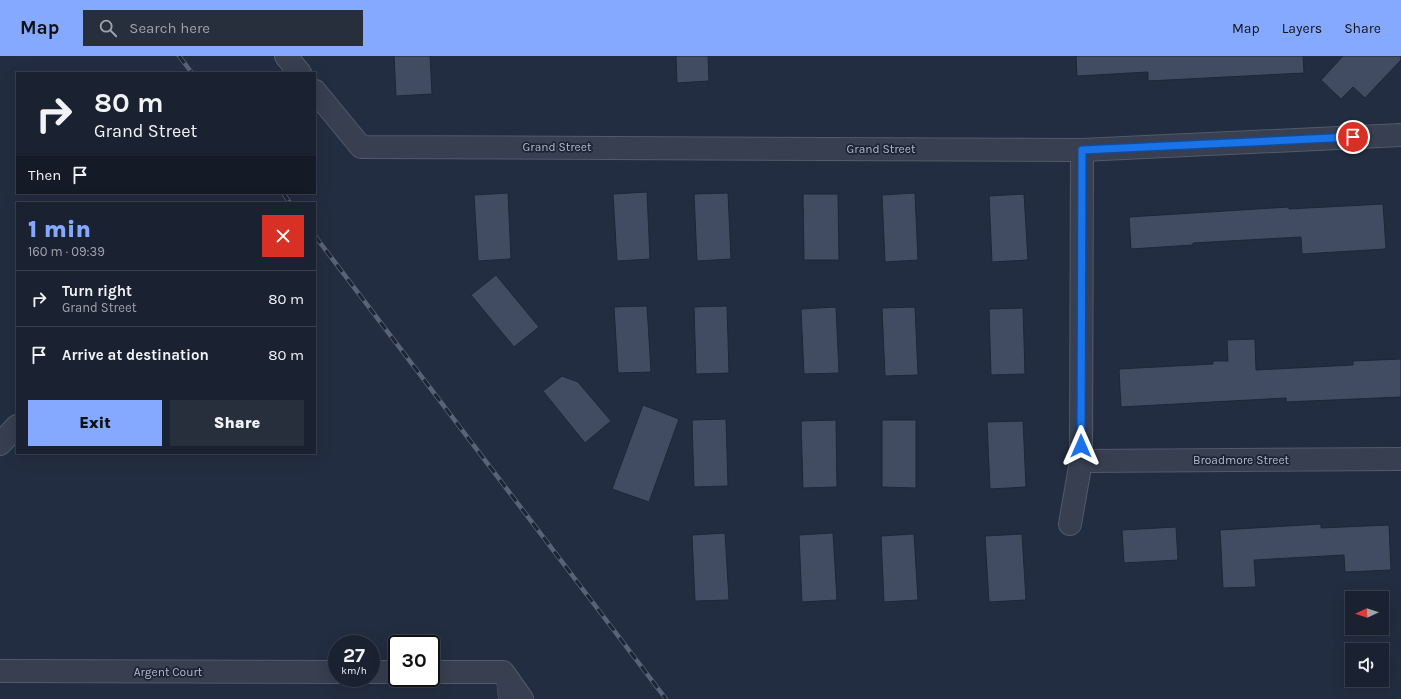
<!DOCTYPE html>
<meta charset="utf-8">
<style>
body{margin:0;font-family:Karla,sans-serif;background:#272f3d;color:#f1f3f6;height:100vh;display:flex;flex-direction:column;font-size:15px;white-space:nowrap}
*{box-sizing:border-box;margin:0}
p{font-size:13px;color:#9fa4ab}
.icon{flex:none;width:22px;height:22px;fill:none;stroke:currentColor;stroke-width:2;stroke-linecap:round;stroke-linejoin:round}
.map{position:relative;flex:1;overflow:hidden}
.details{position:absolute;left:16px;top:146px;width:300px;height:252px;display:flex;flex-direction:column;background:#1a2231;border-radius:0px;box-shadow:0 4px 16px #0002,0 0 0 1px #383f4d}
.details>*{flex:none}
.banner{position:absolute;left:16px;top:16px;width:300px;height:122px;border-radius:0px;box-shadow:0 4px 16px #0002,0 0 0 1px #383f4d;background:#1a2231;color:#f1f3f6;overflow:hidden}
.needle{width:26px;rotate:267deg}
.tools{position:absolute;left:1345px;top:535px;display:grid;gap:8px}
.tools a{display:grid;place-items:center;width:44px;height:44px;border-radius:0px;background:#1a2231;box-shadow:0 4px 16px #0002,0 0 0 1px #383f4d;font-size:20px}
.speed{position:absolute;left:328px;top:579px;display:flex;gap:8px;font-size:20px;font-weight:700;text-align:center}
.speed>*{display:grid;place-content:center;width:52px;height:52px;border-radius:50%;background:#1a2231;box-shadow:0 4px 16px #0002,0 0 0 1px #383f4d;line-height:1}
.speed small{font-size:10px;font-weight:400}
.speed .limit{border:2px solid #111;border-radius:6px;background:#fff;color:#111}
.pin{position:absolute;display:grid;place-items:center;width:34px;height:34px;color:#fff;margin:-17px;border:2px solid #fff;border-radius:50%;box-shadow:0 1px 4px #0007}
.me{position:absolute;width:44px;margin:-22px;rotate:0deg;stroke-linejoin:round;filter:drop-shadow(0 0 3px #0008)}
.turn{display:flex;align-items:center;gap:14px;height:84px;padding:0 12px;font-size:18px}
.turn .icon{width:52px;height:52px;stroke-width:2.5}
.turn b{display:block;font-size:28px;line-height:34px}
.then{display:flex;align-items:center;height:38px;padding:0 12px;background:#0003;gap:8px;font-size:15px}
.round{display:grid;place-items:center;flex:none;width:42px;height:42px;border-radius:0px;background:#272f3d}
.summary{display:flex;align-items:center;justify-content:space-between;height:68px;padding:0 12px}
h1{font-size:24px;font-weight:800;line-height:30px;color:#84a9ff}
.cta{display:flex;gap:8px;margin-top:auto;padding:8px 12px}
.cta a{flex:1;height:46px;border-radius:0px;background:#84a9ff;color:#111;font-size:16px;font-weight:800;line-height:46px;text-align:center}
.cta a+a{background:#272f3d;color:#f1f3f6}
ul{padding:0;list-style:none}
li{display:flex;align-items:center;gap:12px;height:56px;padding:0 12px;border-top:1px solid #383f4d}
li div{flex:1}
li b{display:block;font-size:15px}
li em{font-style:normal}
header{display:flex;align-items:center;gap:24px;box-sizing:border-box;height:56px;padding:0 20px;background:#84a9ff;color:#111}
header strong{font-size:19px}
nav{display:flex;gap:22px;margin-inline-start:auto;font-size:14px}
.search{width:280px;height:36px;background:#272f3d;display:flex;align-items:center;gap:10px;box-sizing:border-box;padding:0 14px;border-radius:0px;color:#9fa4ab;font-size:15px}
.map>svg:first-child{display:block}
</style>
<header>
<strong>Map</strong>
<div class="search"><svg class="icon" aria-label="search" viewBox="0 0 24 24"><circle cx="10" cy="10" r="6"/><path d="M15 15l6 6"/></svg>Search here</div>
<nav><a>Map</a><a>Layers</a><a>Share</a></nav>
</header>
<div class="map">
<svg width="1401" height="643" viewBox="0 0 1401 643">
<rect width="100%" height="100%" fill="#232d41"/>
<g fill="#414c63" stroke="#1e2637">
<polygon points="394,0 430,0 432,38 396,40"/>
<polygon points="676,0 708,0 709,25 677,27"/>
<polygon points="1076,0 1303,0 1304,17 1148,25 1148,16 1077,20"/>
<polygon points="1343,0 1401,0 1401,4 1365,42 1353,31 1341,43 1321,24"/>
<polygon points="647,136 650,203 617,205 613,138"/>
<polygon points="508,137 511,203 478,205 474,139"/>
<polygon points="728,137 731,203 697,205 694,138"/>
<polygon points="915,137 918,204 885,206 882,139"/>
<polygon points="803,138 838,138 839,204 804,204"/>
<polygon points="1024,138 1028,204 992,206 989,140"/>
<polygon points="1383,148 1386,193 1302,198 1301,181 1193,187 1193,189 1131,193 1129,161 1289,151 1289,153"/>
<polygon points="496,219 539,271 514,291 471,239"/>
<polygon points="647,250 651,316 618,317 614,251"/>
<polygon points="727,250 729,317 696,318 694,251"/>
<polygon points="836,251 839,317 804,318 801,253"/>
<polygon points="915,251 918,319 885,320 882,252"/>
<polygon points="1023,252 1025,318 991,319 989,253"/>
<polygon points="1255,283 1256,314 1353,309 1353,305 1401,303 1401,341 1286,346 1286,342 1121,351 1119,313 1213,308 1213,305 1228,305 1227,284"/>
<polygon points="562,320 578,326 611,365 585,387 543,335"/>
<polygon points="643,349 679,363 649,446 612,433"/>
<polygon points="726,363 728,430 694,431 692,364"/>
<polygon points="836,364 837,431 803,432 801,365"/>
<polygon points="882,364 916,364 916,432 882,431"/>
<polygon points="1023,365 1026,431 990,433 987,366"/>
<polygon points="1321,468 1321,472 1389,469 1391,514 1345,516 1344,499 1254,504 1256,531 1223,532 1220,474"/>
<polygon points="1176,471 1178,504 1124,507 1122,474"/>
<polygon points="725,477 729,544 695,545 692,479"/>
<polygon points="833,477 837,544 802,546 799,479"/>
<polygon points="914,478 918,544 884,546 881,480"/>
<polygon points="1022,478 1026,544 989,546 985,480"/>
</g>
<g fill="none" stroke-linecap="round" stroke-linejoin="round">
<defs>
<polyline id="service" points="503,621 505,643"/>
<g id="minor">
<polyline points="286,0 300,17"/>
<polyline points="315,35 361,91 1082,94 1401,79"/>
<polyline points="0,388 17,370"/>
<polyline points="1081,405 1401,403"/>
<polyline points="1070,468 1081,405 1082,94"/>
<polyline points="0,615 337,616"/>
<polyline points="371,616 397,616"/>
<polyline points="431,616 503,616 522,643"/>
</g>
</defs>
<use href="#service" stroke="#525a6b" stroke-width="14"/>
<use href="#minor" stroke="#525a6b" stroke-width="24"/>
<use href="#service" stroke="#373f50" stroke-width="13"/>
<use href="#minor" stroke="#373f50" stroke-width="22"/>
<defs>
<g id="rail">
<polyline points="179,0 192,17"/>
<polyline points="283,137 290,147"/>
<polyline points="315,180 666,643"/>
</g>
</defs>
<use href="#rail" stroke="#596378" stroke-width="4.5"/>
<use href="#rail" stroke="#1c2435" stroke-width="3" stroke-dasharray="9" stroke-linecap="butt"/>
</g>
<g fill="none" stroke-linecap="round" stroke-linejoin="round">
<defs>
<polyline id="route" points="1081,390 1082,94 1353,81"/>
</defs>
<use href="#route" stroke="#114b97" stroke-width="10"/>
<use href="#route" stroke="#1a73e8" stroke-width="7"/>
</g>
<g text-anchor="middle" stroke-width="3.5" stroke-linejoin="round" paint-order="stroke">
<g font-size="12" fill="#b3bacb" stroke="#1c2435">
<text x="557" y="95">Grand Street</text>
<text x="881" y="97">Grand Street</text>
<text x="1241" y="408">Broadmore Street</text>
<text x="168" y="620">Argent Court</text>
</g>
</g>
</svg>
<div class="tools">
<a><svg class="needle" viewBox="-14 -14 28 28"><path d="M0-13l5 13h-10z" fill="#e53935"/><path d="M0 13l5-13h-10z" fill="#9fa4ab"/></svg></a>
<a><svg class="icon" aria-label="sound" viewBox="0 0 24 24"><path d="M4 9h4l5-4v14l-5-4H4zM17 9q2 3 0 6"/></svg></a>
</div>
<div class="speed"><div>27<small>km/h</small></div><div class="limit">30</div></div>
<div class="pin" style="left:1353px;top:81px;background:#d93025"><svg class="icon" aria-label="arrive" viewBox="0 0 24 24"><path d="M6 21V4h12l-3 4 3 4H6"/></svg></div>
<svg class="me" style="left:1081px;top:390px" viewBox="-20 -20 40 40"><path d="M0-17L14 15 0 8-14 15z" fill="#1a73e8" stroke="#fff" stroke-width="4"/></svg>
<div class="banner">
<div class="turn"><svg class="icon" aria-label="right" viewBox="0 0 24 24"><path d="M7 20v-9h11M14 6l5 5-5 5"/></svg><div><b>80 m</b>Grand Street</div></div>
<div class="then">Then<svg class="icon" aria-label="arrive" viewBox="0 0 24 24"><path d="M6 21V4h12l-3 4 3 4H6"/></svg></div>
</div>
<section class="details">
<div class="summary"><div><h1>1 min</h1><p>160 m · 09:39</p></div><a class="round" style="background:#d93025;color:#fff"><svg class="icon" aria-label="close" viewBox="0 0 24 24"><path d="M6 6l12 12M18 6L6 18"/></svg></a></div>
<ul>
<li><svg class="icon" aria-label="right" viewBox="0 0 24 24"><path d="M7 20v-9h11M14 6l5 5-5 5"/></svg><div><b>Turn right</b><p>Grand Street</p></div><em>80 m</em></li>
<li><svg class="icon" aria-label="arrive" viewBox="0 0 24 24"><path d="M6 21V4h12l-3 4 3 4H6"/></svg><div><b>Arrive at destination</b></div><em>80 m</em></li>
</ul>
<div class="cta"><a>Exit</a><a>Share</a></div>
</section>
</div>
